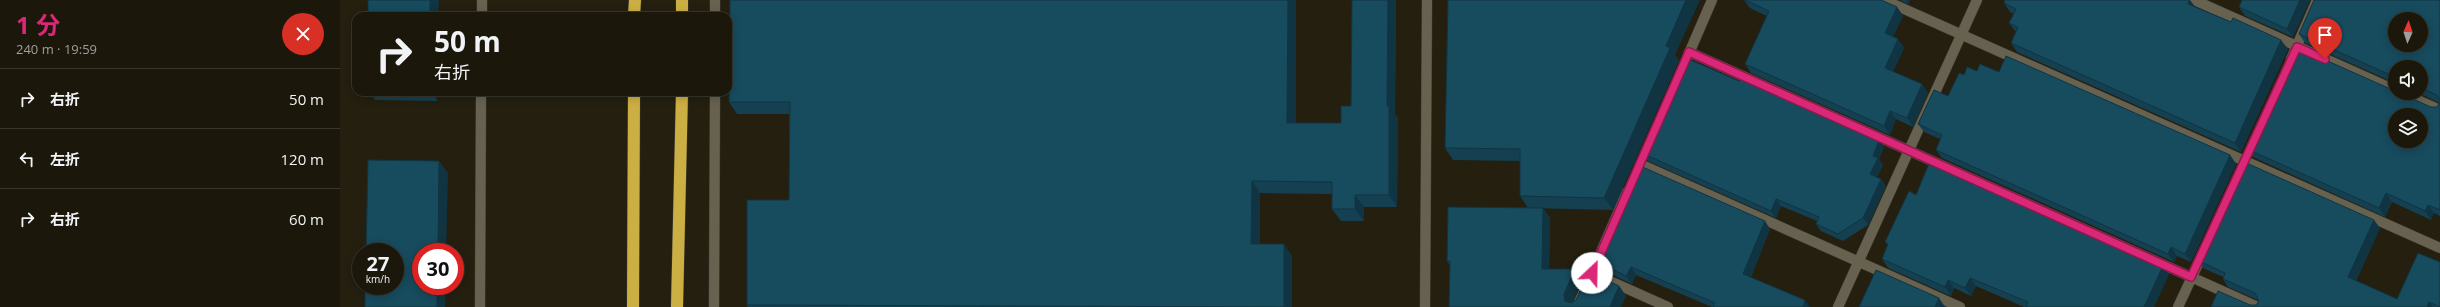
<!DOCTYPE html>
<html lang="ja">
<meta charset="utf-8">
<style>
body{margin:0;font-family:"Open Sans","Noto Sans JP",sans-serif;background:#282419;color:#f1f3f6;height:100vh;display:flex;flex-direction:column;font-size:15px;white-space:nowrap}
*{box-sizing:border-box;margin:0}
p{font-size:13px;color:#a09f9d}
.icon{flex:none;width:22px;height:22px;fill:none;stroke:currentColor;stroke-width:2;stroke-linecap:round;stroke-linejoin:round}
.map{position:relative;flex:1;overflow:hidden}
.details{display:flex;flex-direction:column;background:#1b170b;width:340px}
.details>*{flex:none}
.hud{position:absolute;left:12px;top:12px;width:380px;height:84px;border-radius:12px;box-shadow:0 2px 10px #0003,0 0 0 1px #39362c;background:#1b170b;color:#f1f3f6;overflow:hidden}
.needle{width:26px;rotate:3deg}
.fabs{position:absolute;left:2048px;top:12px;display:grid;gap:8px}
.fabs a{display:grid;place-items:center;width:40px;height:40px;border-radius:50%;background:#1b170b;box-shadow:0 2px 10px #0003,0 0 0 1px #39362c;font-size:20px}
.speed{position:absolute;left:12px;top:243px;display:flex;gap:8px;font-size:20px;font-weight:700;text-align:center}
.speed>*{display:grid;place-content:center;width:52px;height:52px;border-radius:50%;background:#1b170b;box-shadow:0 2px 10px #0003,0 0 0 1px #39362c;line-height:1}
.speed small{font-size:10px;font-weight:400}
.speed .limit{border:6px solid #d22;background:#fff;color:#111}
.pin{position:absolute;display:grid;place-items:center;width:34px;height:34px;color:#fff;margin:-41px -17px;border-radius:50% 50% 50% 0;rotate:-45deg;box-shadow:0 0 4px #0007}
.pin .icon{rotate:45deg}
.me{position:absolute;width:44px;margin:-22px;rotate:24deg;stroke-linejoin:round;filter:drop-shadow(0 0 3px #0008)}
.turn{display:flex;align-items:center;gap:14px;height:84px;padding:0 16px;font-size:18px}
.turn .icon{width:52px;height:52px;stroke-width:2.5}
.turn b{display:block;font-size:28px;line-height:34px}
.round{display:grid;place-items:center;flex:none;width:42px;height:42px;border-radius:21px;background:#282419}
.summary{display:flex;align-items:center;justify-content:space-between;height:68px;padding:0 16px}
h1{font-size:24px;font-weight:700;line-height:30px;color:#db2777}
ul{padding:0;list-style:none}
li{display:flex;align-items:center;gap:12px;height:60px;padding:0 16px;border-top:1px solid #39362c}
li div{flex:1}
li b{display:block;font-size:15px}
li em{font-style:normal}
main{display:flex;flex:1;min-height:0}
.map>svg:first-child{display:block}
</style>
<main>
<section class="details">
<div class="summary"><div><h1>1 分</h1><p>240 m · 19:59</p></div><a class="round" style="background:#d93025;color:#fff"><svg class="icon" aria-label="close" viewBox="0 0 24 24"><path d="M6 6l12 12M18 6L6 18"/></svg></a></div>
<ul>
<li><svg class="icon" aria-label="right" viewBox="0 0 24 24"><path d="M7 20v-9h11M14 6l5 5-5 5"/></svg><div><b>右折</b></div><em>50 m</em></li>
<li><svg class="icon" aria-label="left" viewBox="0 0 24 24"><path d="M17 20v-9H6M10 6l-5 5 5 5"/></svg><div><b>左折</b></div><em>120 m</em></li>
<li><svg class="icon" aria-label="right" viewBox="0 0 24 24"><path d="M7 20v-9h11M14 6l5 5-5 5"/></svg><div><b>右折</b></div><em>60 m</em></li>
</ul>
</section>
<div class="map">
<svg width="2100" height="307" viewBox="0 0 2100 307">
<rect width="100%" height="100%" fill="#241f0f"/>
<g fill="none" stroke-linecap="round" stroke-linejoin="round">
<defs>
<g id="minor">
<polyline points="1544,0 2100,248"/>
<polyline points="1854,0 2055,90"/>
<polyline points="142,16 142,0"/>
<polyline points="375,16 375,0"/>
<polyline points="1349,52 1918,307"/>
<polyline points="1347,58 1372,0"/>
<polyline points="1951,59 1977,0"/>
<polyline points="2062,93 2100,110"/>
<polyline points="1300,164 1620,307"/>
<polyline points="1252,273 1328,307"/>
<polyline points="140,307 141,92"/>
<polyline points="374,307 375,92"/>
<polyline points="1085,307 1087,0"/>
<polyline points="1237,307 1287,192"/>
<polyline points="1498,307 1637,0"/>
<polyline points="1838,307 1864,251"/>
</g>
<g id="motorway">
<polyline points="342,0 342,16"/>
<polyline points="294,16 295,0"/>
<polyline points="293,307 294,92"/>
<polyline points="337,307 342,92"/>
</g>
</defs>
<use href="#minor" stroke="#3e3a31" stroke-width="11"/>
<use href="#motorway" stroke="#3e3a31" stroke-width="13"/>
<use href="#minor" stroke="#676250" stroke-width="10"/>
<use href="#motorway" stroke="#cbaf44" stroke-width="12"/>
</g>
<g fill="#144051">
<polygon points="956,0 956,123 1001,123 1011,106 1012,0 1056,0 1055,115 1058,118 1057,207 1024,207 1024,221 1001,221 992,209 992,194 920,193 920,244 952,256 952,307 408,307 407,305 449,200 449,114 397,114 389,102"/>
<polygon points="1404,0 1541,0 1557,7 1563,16 1553,37 1558,39 1564,48 1553,72 1582,84 1588,93 1573,127 1556,119 1550,135 1411,73 1405,64 1427,16 1410,8"/>
<polygon points="1560,0 1570,0 1568,4"/>
<polygon points="1902,0 1970,0 1953,37 1905,16 1899,7"/>
<polygon points="2100,0 2100,216 2094,213 2091,220 2052,202 2045,217 1913,157 1907,149 2091,107 2097,107 2100,103 2078,93 2081,93 2081,67 2055,67 2055,83 1965,43 1959,34"/>
<polygon points="1664,3 1855,7 1948,49 1901,152 1677,52 1671,43 1676,32 1669,23 1674,14 1670,12"/>
<polygon points="1335,55 1339,60 1273,210 1188,208 1180,196 1180,161 1113,160 1105,148"/>
<polygon points="1637,71 1659,72 1890,155 1896,164 1851,262 1837,256 1834,262 1602,158 1596,150 1600,139 1584,132 1578,124 1608,96 1624,75"/>
<polygon points="30,92 97,92 97,101 35,100"/>
<polygon points="1544,147 1539,159 1543,165 1537,177 1546,186 1528,225 1503,241 1481,231 1476,224 1477,221 1441,206 1436,218 1308,161 1304,154"/>
<polygon points="1298,165 1430,229 1411,277 1470,307 1372,307 1296,275 1292,284 1264,271 1259,263 1285,207 1281,202"/>
<polygon points="1576,195 1823,266 1829,274 1814,307 1684,307 1636,286 1631,296 1614,288 1611,296 1548,268 1542,259 1548,246 1545,242"/>
<polygon points="1203,208 1210,218 1209,269 1235,269 1242,279 1232,303 1279,286 1286,296 1281,307 1109,307 1110,266 1107,261"/>
<polygon points="2040,228 2016,281 2057,299 2078,253 2100,307 1871,307 1916,305 1919,301 1918,300 1888,287 1883,279 1883,277 1863,268 1857,260"/>
</g>
<g fill="#103442">
<polygon points="90,0 99,0 98,16 90,16"/>
<polygon points="948,0 956,0 956,135 947,123"/>
<polygon points="1048,0 1056,0 1055,115 1058,118 1057,207 1049,195 1047,106"/>
<polygon points="1346,0 1360,0 1335,55 1339,60 1273,210 1264,198 1326,46"/>
<polygon points="1566,0 1570,0 1568,4"/>
<polygon points="1849,0 1850,0 1856,8 1848,4"/>
<polygon points="1960,0 1970,0 1953,37 1947,29"/>
<polygon points="1557,7 1563,16 1551,42 1545,33"/>
<polygon points="1558,39 1564,48 1551,77 1545,68"/>
<polygon points="1941,40 1948,49 1901,152 1895,143"/>
<polygon points="1582,84 1588,93 1573,127 1567,118"/>
<polygon points="91,92 97,92 97,101"/>
<polygon points="1550,111 1556,119 1550,135 1544,126"/>
<polygon points="1539,140 1544,147 1539,159 1543,165 1535,181 1530,174 1533,156"/>
<polygon points="1890,155 1896,164 1851,262 1845,254"/>
<polygon points="99,161 108,173 106,252 98,252"/>
<polygon points="1541,179 1546,186 1528,225 1523,218"/>
<polygon points="912,181 920,193 920,256 911,244"/>
<polygon points="2046,193 2052,202 2045,217 2039,208"/>
<polygon points="1015,195 1024,207 1024,221 1015,209"/>
<polygon points="1436,199 1441,206 1436,218 1431,211"/>
<polygon points="2088,205 2094,213 2091,220 2085,211"/>
<polygon points="1203,208 1210,218 1209,279 1202,269"/>
<polygon points="2034,220 2040,228 2014,285 2008,277"/>
<polygon points="1425,221 1430,229 1409,282 1403,274"/>
<polygon points="944,244 952,256 952,307 944,307"/>
<polygon points="1831,247 1837,256 1834,262 1828,254"/>
<polygon points="1823,266 1829,274 1814,307 1804,307"/>
<polygon points="1291,267 1296,275 1292,284 1286,276"/>
<polygon points="1235,269 1242,279 1231,304 1225,301 1224,294"/>
<polygon points="1630,278 1636,286 1631,296 1625,288"/>
<polygon points="1608,280 1614,288 1611,296 1605,287"/>
<polygon points="97,286 106,286 105,307 97,307"/>
<polygon points="1279,286 1286,296 1281,307 1270,307"/>
<polygon points="1599,298 1605,307 1595,307"/>
<polygon points="1465,300 1470,307 1463,307"/>
<polygon points="2089,302 2093,307 2087,307"/>
</g>
<g fill="#174b5e" stroke="#103442" fill-rule="evenodd">
<rect x="28" y="0" width="62" height="16"/>
<polygon points="390,0 948,0 947,123 1001,123 1001,106 1011,106 1012,0 1048,0 1047,106 1049,106 1049,195 1015,195 1015,209 992,209 992,182 912,181 911,244 944,244 944,307 407,305 407,200 449,200 450,102 389,102"/>
<polygon points="1108,0 1346,0 1326,46 1330,48 1264,198 1180,196 1180,149 1105,148"/>
<polygon points="1405,0 1541,0 1557,7 1545,33 1558,39 1545,68 1582,84 1567,118 1550,111 1544,126 1405,64 1429,11"/>
<polygon points="1665,0 1849,0 1848,4 1891,22 1893,18 1941,40 1895,143 1671,43 1678,27 1669,23 1676,9 1664,3"/>
<polygon points="1902,0 1960,0 1947,29 1899,7"/>
<path d="M1974 0H2100V100L2097 95 2081 88V67H2055V77L1959 34ZM2055 19H2081V45H2055Z"/>
<path d="M1954 46 2055 91V93H2059L2091 107H2097L2100 102V210L2088 205 2085 211 2046 193 2039 208 1907 149ZM2055 115H2081V141H2055Z"/>
<polygon points="1666,56 1890,155 1845,254 1831,247 1828,254 1596,150 1602,135 1578,124 1594,90 1608,96 1619,73 1624,75 1627,67 1637,71 1640,64 1659,72"/>
<polygon points="1346,58 1399,81 1401,77 1539,140 1533,156 1538,158 1530,174 1541,179 1523,218 1498,234 1476,224 1479,217 1436,199 1431,211 1304,154"/>
<polygon points="28,160 99,161 98,252 81,252 81,286 97,286 97,307 25,307 25,286 55,286 55,252 26,252"/>
<polygon points="1590,161 1823,266 1804,307 1686,307 1688,302 1630,278 1625,288 1608,280 1605,287 1542,259 1548,244 1545,242 1569,191 1576,195"/>
<polygon points="1902,161 2034,220 2008,277 2057,299 2078,253 2100,262 2100,307 2089,302 2087,307 1871,307 1878,291 1910,305 1916,305 1919,301 1915,293 1883,279 1885,273 1857,260"/>
<polygon points="1298,165 1425,221 1403,274 1465,300 1463,307 1373,307 1375,303 1291,267 1286,276 1259,263 1288,202 1281,202"/>
<polygon points="1108,207 1203,208 1202,269 1235,269 1224,294 1225,301 1231,303 1236,300 1248,272 1279,286 1270,307 1271,307 1109,307 1110,261 1107,261"/>
<polygon points="1536,270 1599,298 1595,307 1519,307"/>
</g>
<g fill="none" stroke-linecap="round" stroke-linejoin="round">
<defs>
<polyline id="route" points="1252,273 1349,52 1851,277 1957,47 1985,59"/>
</defs>
<use href="#route" stroke="#8e194d" stroke-width="10"/>
<use href="#route" stroke="#db2777" stroke-width="7"/>
</g>
</svg>
<div class="fabs">
<a><svg class="needle" viewBox="-14 -14 28 28"><path d="M0-13l5 13h-10z" fill="#e53935"/><path d="M0 13l5-13h-10z" fill="#a09f9d"/></svg></a>
<a><svg class="icon" aria-label="sound" viewBox="0 0 24 24"><path d="M4 9h4l5-4v14l-5-4H4zM17 9q2 3 0 6"/></svg></a>
<a><svg class="icon" aria-label="layers" viewBox="0 0 24 24"><path d="M12 4l9 5-9 5-9-5zM3 14l9 5 9-5"/></svg></a>
</div>
<div class="speed"><div>27<small>km/h</small></div><div class="limit">30</div></div>
<div class="pin" style="left:1985px;top:59px;background:#d93025"><svg class="icon" aria-label="arrive" viewBox="0 0 24 24"><path d="M6 21V4h12l-3 4 3 4H6"/></svg></div>
<svg class="me" style="left:1252px;top:273px" viewBox="-20 -20 40 40"><circle r="19" fill="#fff"/><path d="M0-13L10 11 0 6-10 11z" fill="#db2777"/></svg>
<div class="hud">
<div class="turn"><svg class="icon" aria-label="right" viewBox="0 0 24 24"><path d="M7 20v-9h11M14 6l5 5-5 5"/></svg><div><b>50 m</b>右折</div></div>
</div>
</div>
</main>
